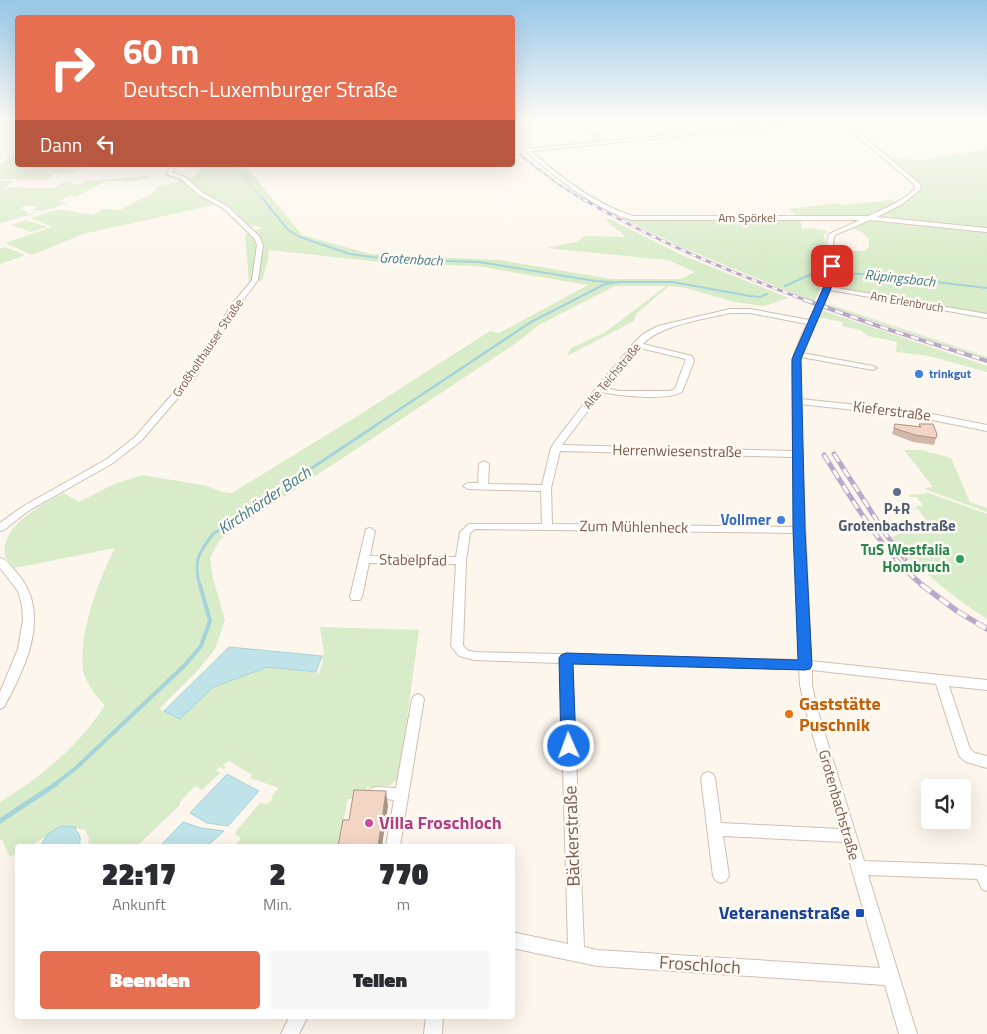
<!DOCTYPE html>
<html lang="de">
<meta charset="utf-8">
<style>
body{margin:0;font-family:"Titillium Web",sans-serif;background:#f7f7f7;color:#2b2b33;height:100vh;display:flex;flex-direction:column;font-size:19px;white-space:nowrap}
*{box-sizing:border-box;margin:0}
p{font-size:16px;color:#7c7c81}
.icon{flex:none;width:28px;height:28px;fill:none;stroke:currentColor;stroke-width:2;stroke-linecap:round;stroke-linejoin:round}
.map{position:relative;flex:1;overflow:hidden}
.drawer{position:absolute;left:15px;top:844px;width:500px;height:175px;display:flex;flex-direction:column;background:#fff;border-radius:5px;box-shadow:0 5px 20px #0002}
.drawer>*{flex:none}
.hud{position:absolute;left:15px;top:15px;width:500px;height:152px;border-radius:5px;box-shadow:0 5px 20px #0002;background:#e76f51;color:#fff;overflow:hidden}
.fabs{position:absolute;left:921px;top:779px;display:grid;gap:10px}
.fabs a{display:grid;place-items:center;width:50px;height:50px;border-radius:5px;background:#fff;box-shadow:0 5px 20px #0002;font-size:25px}
.pin{position:absolute;display:grid;place-items:center;width:42px;height:42px;color:#fff;margin:-21px;border-radius:10px;box-shadow:0 2px 8px #0006}
.me{position:absolute;width:55px;margin:-28px;rotate:358deg;stroke-linejoin:round;filter:drop-shadow(0 0 4px #0008)}
.turn{display:flex;align-items:center;gap:18px;height:105px;padding:0 25px;font-size:22px}
.turn .icon{width:65px;height:65px;stroke-width:2.5}
.turn b{display:block;font-size:35px;line-height:42px}
.then{display:flex;align-items:center;height:48px;padding:0 25px;background:#0003;gap:10px;font-size:19px}
.eta{display:flex;justify-content:space-evenly;align-items:center;height:85px;text-align:center}
.eta b{font-size:30px;font-weight:800;line-height:35px}
.action{display:flex;gap:10px;margin-top:auto;padding:10px 25px}
.action a{flex:1;height:58px;border-radius:5px;background:#e76f51;color:#fff;font-size:20px;font-weight:800;line-height:58px;text-align:center}
.action a+a{background:#f7f7f7;color:#2b2b33}
.map>svg:first-child{display:block}
</style>
<div class="map">
<svg width="987" height="1034" viewBox="0 0 987 1034">
<rect width="100%" height="100%" fill="#fdf6ec"/>
<g fill="#d8ecc9">
<polygon points="583,120 593,120 604,142 595,143"/>
<polygon points="987,149 987,228 911,222 879,216 918,193 921,187 890,158 921,160"/>
<polygon points="17,156 18,165 91,165 72,173 54,174 47,180 0,179 0,163"/>
<path d="M179 165H249V170L302 235 371 254 499 260 612 279H681L695 272 668 260 546 248 576 242 586 236 626 237 604 219H610L684 256 789 298 764 306 734 302 686 288 669 286 636 314 634 321 567 356 571 348 604 333 666 286H616L609 289 539 325 515 344 237 528 219 541 210 558 213 578 225 620 215 649 200 668 159 709 180 719 213 687 268 667 319 673 323 661 322 656 324 655 320 627 419 630 399 778 389 786 367 787 365 799H348L340 836 341 846H234L241 838 235 834 237 830 260 803 267 804 273 799 271 797 279 788 250 778 252 775 229 761 223 765 226 767 224 769 220 767 216 770 220 773 202 790 195 786 180 802V805L137 846H88L89 838 85 830 64 826 30 846H18L17 853 10 857 2 840H0V802C41 777 79 746 105 705 98 699 84 680 83 670 79 632 98 581 115 548L15 568C12 565 7 560 5 556 0 525 43 504 64 493L79 502 114 484 143 475 207 486 222 492 232 493 359 415 490 331 499 333 588 285 476 266 390 263 269 250 268 260 262 281H249L245 235 263 228 247 224 235 211 227 204 206 194 186 177H192L201 170Z"/>
<polygon points="168,175 184,180 182,181 194,193 214,205 83,234 32,255 5,243 52,227 31,218 59,209 92,215 103,209 120,210 152,193 158,186 179,182 176,178 165,177"/>
<polygon points="146,176 152,177 126,182 121,180 104,182 76,197 69,196 59,201 68,203 43,211 32,210 37,207 25,205 26,206 20,208 28,212 25,214 40,212 0,223 0,180 14,181 4,188 4,190 8,187 53,188 64,182 73,182 71,185 83,184 85,181"/>
<polygon points="892,200 895,202 869,216 797,216 788,209 840,203 842,205"/>
<polygon points="621,218 800,219 802,229 810,228 828,231 824,235 827,259 820,258 817,264 828,266 826,280 824,281 814,302 679,246"/>
<polygon points="876,219 907,224 987,231 987,315 837,289 833,285 838,262 837,250 864,251 869,247 869,239 863,233 851,227"/>
<polygon points="26,220 47,227 31,232 11,225"/>
<polygon points="5,247 25,255 0,264 0,249"/>
<polygon points="825,303 987,357 987,359 829,307 824,305"/>
<polygon points="821,310 987,366 987,372 929,356 896,352 897,342 868,336 860,330 842,326 843,322 817,317"/>
<polygon points="904,450 922,450 951,458 970,502 987,508 987,512 927,490 925,488 933,487"/>
<path d="M929 493 987 514V619C960 602 936 583 914 561H911L892 537 901 533H908L905 529 908 527 930 526 918 509 895 510 917 508 916 506H923L917 497H910L909 495Z"/>
</g>
<g fill="#bfe3e8" stroke="#a5d3da">
<polygon points="229,647 322,656 316,672 268,667 213,687 180,719 164,711"/>
<polygon points="227,774 259,791 228,826 207,823 190,813"/>
<polygon points="183,822 201,828 224,831 207,846 160,846"/>
<path d="M61 826 76 827 75 830C81 834 81 839 79 846H40L48 834Z"/>
</g>
<g fill="none" stroke-linecap="round" stroke-linejoin="round">
<polyline stroke="#a5d3da" stroke-width="1" points="239,165 239,170 264,201"/>
<g stroke="#a5d3da" stroke-width="2">
<polyline points="263,199 288,230 300,237 350,254 388,259 479,262 595,281 613,282"/>
<polyline points="619,282 672,282 750,296 760,297 767,294"/>
<polyline points="785,286 814,273 822,272 877,275 987,288"/>
<polyline points="572,301 605,284 620,282"/>
</g>
<polyline stroke="#a5d3da" stroke-width="2.5" points="373,427 531,322 574,300"/>
<path stroke="#a5d3da" stroke-width="3" d="M200 586C193 562 198 553 213 534L375 426"/>
<polyline stroke="#a5d3da" stroke-width="4" points="54,785 76,768 185,665 201,646 210,621 200,585"/>
<polyline stroke="#a5d3da" stroke-width="5" points="0,821 56,784"/>
<defs>
<g id="street">
<path d="M825 120H843L531 151C560 177 595 204 633 216H868C885 209 902 201 915 189L914 184 859 138 844 120H848L863 136 920 184 921 189 902 204 877 217 987 228V232L870 220 835 235C831 244 835 249 835 259 836 268 834 277 831 287L987 314V318L830 290 802 353 873 366 877 368 873 370 801 357 799 371 800 399 917 411 987 425V431L917 417 800 404 811 661 987 680V690L949 686 970 749 975 753 987 756V768L966 762 959 756 936 684 812 670V685L817 708 864 861 982 865 987 867V891L982 889 977 879 868 875 917 1034H899L885 985 597 966 512 948V932L568 944 560 663 474 660 459 656 451 646 456 564 369 563 362 597 360 600H352L350 597 366 529 370 528 375 531 370 556 456 557 460 532 469 524H542L541 491 468 489 463 486 468 483H478L479 464 484 461 489 464 488 484 542 485 551 448 556 440 597 387 634 343 643 334 658 326 730 309H750L809 320C817 304 827 287 828 269 829 257 825 245 829 234L860 220H632C594 209 555 177 525 151V149ZM730 313H750L807 324 794 354 792 365 793 451 562 445 602 392C621 396 666 401 682 392L694 361 692 356 643 344C660 325 705 319 730 313ZM640 348 686 359 675 389 670 391H619L606 388ZM560 451 793 457 795 527 552 524 551 488ZM475 529 796 533 799 660 474 652 467 650 463 645 466 561 470 533ZM572 663 799 669 800 685 805 708 840 829 721 823 715 778 713 774 708 772 703 774 701 778 713 876 716 881 721 883 726 881 729 876 723 836 844 842 880 968 597 950 584 947Z"/>
<polygon points="172,165 178,165 171,172 185,177 203,193 227,206 259,236 263,245 258,280 237,308 195,378 141,441 113,463 28,511 4,530 0,531 0,523 22,507 107,459 135,437 189,375 230,307 252,280 257,245 254,238 223,208 199,195 181,179 166,174"/>
<path d="M0 558C7 559 12 568 17 573 52 613 26 667 4 707L0 709V692L18 649 23 620 22 605 18 591 0 568Z"/>
<polygon points="418,694 422,696 424,699 400,846 386,846 394,800 370,797 368,793 370,789 375,787 396,788 412,699 414,696"/>
<polygon points="290,1016 308,1016 299,1034 281,1034"/>
<polygon points="426,1016 443,1016 442,1034 424,1034"/>
</g>
</defs>
<use href="#street" stroke="#d1beb0" stroke-width="2"/>
<use href="#street" fill="#fff" fill-rule="evenodd"/>
<defs>
<polyline id="rail-far4" points="512,149 558,184 585,201"/>
<path id="rail-far3" d="M583 199C654 241 731 272 808 301"/>
<polyline id="rail-far2" points="805,300 881,327 987,361"/>
<g id="rail-far1">
<polyline points="834,454 887,536 905,559"/>
<path d="M824 455C854 502 880 549 923 586"/>
</g>
<polyline id="rail" points="922,585 957,611 987,629"/>
</defs>
<use href="#rail-far4" stroke="#b9a8c9" stroke-width="2"/>
<use href="#rail-far3" stroke="#b9a8c9" stroke-width="3"/>
<use href="#rail-far2" stroke="#b9a8c9" stroke-width="4"/>
<use href="#rail-far1" stroke="#b9a8c9" stroke-width="5"/>
<use href="#rail" stroke="#b9a8c9" stroke-width="5.5"/>
<use href="#rail-far4" stroke="#fffaf3" stroke-width="1" stroke-dasharray="4.5" stroke-linecap="butt"/>
<use href="#rail-far3" stroke="#fffaf3" stroke-width="2" stroke-dasharray="5.5" stroke-linecap="butt"/>
<use href="#rail-far2" stroke="#fffaf3" stroke-width="2.5" stroke-dasharray="8" stroke-linecap="butt"/>
<use href="#rail-far1" stroke="#fffaf3" stroke-width="3" stroke-dasharray="9" stroke-linecap="butt"/>
<use href="#rail" stroke="#fffaf3" stroke-width="4" stroke-dasharray="11" stroke-linecap="butt"/>
<defs>
<polyline id="street-bridge" points="512,152 527,150"/>
</defs>
<use href="#street-bridge" stroke="#d1beb0" stroke-width="6" stroke-linecap="butt"/>
<use href="#street-bridge" stroke="#fff" stroke-width="5"/>
</g>
<polygon fill="#d1b7a8" points="895,424 918,427 919,424 936,438 934,445 913,442 892,434"/>
<polygon fill="#aa9588" points="386,791 388,806 382,846 378,846"/>
<g fill="#f3d5c3" stroke="#aa9588">
<polygon points="895,424 921,427 919,424 933,424 937,434 936,438 915,435 894,428"/>
<polygon points="354,790 386,791 378,846 338,846 343,820 349,820"/>
</g>
<linearGradient id="sky" x2="0" y2="1"><stop stop-color="#97c7e8"/><stop offset="0.45" stop-color="#fefbf6"/><stop offset="1" stop-color="#fefbf6" stop-opacity="0"/></linearGradient>
<rect width="987" height="265" fill="url(#sky)"/>
<polygon fill="#1a73e8" stroke="#114b97" points="830,264 836,266 835,279 801,359 805,530 812,665 810,669 805,670 573,664 576,746 574,750 569,752 563,750 561,746 559,658 561,655 566,653 798,660 793,530 792,359 827,279"/>
<g fill="#3f7fe0" stroke="#fffaf3" stroke-width="2">
<circle cx="919" cy="374" r="5"/>
<circle cx="781" cy="520" r="5"/>
</g>
<circle fill="#5c6f8a" stroke="#fffaf3" stroke-width="2" cx="897" cy="492" r="5"/>
<circle fill="#2e9e5b" stroke="#fffaf3" stroke-width="2" cx="960" cy="559" r="5"/>
<circle fill="#e8710a" stroke="#fffaf3" stroke-width="2" cx="789" cy="714" r="5"/>
<circle fill="#d1479c" stroke="#fffaf3" stroke-width="2" cx="369" cy="823" r="5"/>
<rect fill="#1a4fb4" stroke="#fffaf3" stroke-width="2" x="855" y="908" width="10" height="10" rx="2.5"/>
<g text-anchor="middle" stroke-width="5" stroke-linejoin="round" paint-order="stroke">
<g font-size="12" fill="#7a5c4d" stroke="#fffaf3">
<text x="747" y="222">Am Spörkel</text>
<text transform="translate(907 302) rotate(10)" y="4">Am Erlenbruch</text>
<text transform="translate(208 348) rotate(-56)" y="4">Großholthauser Straße</text>
<text transform="translate(612 376) rotate(-50)" y="4">Alte Teichstraße</text>
</g>
<g font-size="12" font-weight="bold" fill="#366cbe" stroke="#fffaf3" text-anchor="start">
<text x="929" y="378">trinkgut</text>
</g>
<g font-size="14" font-style="italic" fill="#437c86" stroke="#fffaf3">
<text transform="translate(411 259) rotate(3)" y="5">Grotenbach</text>
<text transform="translate(900 278) rotate(6)" y="5">Rüpingsbach</text>
</g>
<g font-size="15" fill="#7a5c4d" stroke="#fffaf3">
<text transform="translate(892 411) rotate(7)" y="5">Kieferstraße</text>
<text transform="translate(677 451) rotate(1)" y="5">Herrenwiesenstraße</text>
<text transform="translate(634 527) rotate(1)" y="5">Zum Mühlenheck</text>
<text transform="translate(413 560) rotate(1)" y="5">Stabelpfad</text>
<text transform="translate(839 805) rotate(74)" y="5">Grotenbachstraße</text>
</g>
<g font-size="15" font-weight="bold" fill="#4e5e75" stroke="#fffaf3">
<text x="897" y="514">P+R<tspan x="897" dy="17">Grotenbachstraße</tspan></text>
</g>
<g font-size="15" font-weight="bold" fill="#366cbe" stroke="#fffaf3" text-anchor="end">
<text x="771" y="525">Vollmer</text>
</g>
<g font-size="15" font-weight="bold" fill="#27864d" stroke="#fffaf3" text-anchor="end">
<text x="950" y="555">TuS Westfalia<tspan x="950" dy="17">Hombruch</tspan></text>
</g>
<g font-size="16" font-style="italic" fill="#437c86" stroke="#fffaf3">
<text transform="translate(264 500) rotate(-34)" y="6">Kirchhörder Bach</text>
</g>
<g font-size="18" font-weight="bold" fill="#c56008" stroke="#fffaf3" text-anchor="start">
<text x="799" y="710">Gaststätte<tspan x="799" dy="21">Puschnik</tspan></text>
</g>
<g font-size="18" font-weight="bold" fill="#b23c85" stroke="#fffaf3" text-anchor="start">
<text x="379" y="829">Villa Froschloch</text>
</g>
<g font-size="18" fill="#7a5c4d" stroke="#fffaf3">
<text transform="translate(572 836) rotate(-92)" y="6">Bäckerstraße</text>
<text transform="translate(700 965) rotate(4)" y="6">Froschloch</text>
</g>
<g font-size="18" font-weight="bold" fill="#164399" stroke="#fffaf3" text-anchor="end">
<text x="850" y="919">Veteranenstraße</text>
</g>
</g>
</svg>
<div class="fabs">
<a><svg class="icon" aria-label="sound" viewBox="0 0 24 24"><path d="M4 9h4l5-4v14l-5-4H4zM17 9q2 3 0 6"/></svg></a>
</div>
<div class="pin" style="left:832px;top:266px;background:#d93025"><svg class="icon" aria-label="arrive" viewBox="0 0 24 24"><path d="M6 21V4h12l-3 4 3 4H6"/></svg></div>
<svg class="me" style="left:569px;top:746px" viewBox="-20 -20 40 40"><circle r="17" fill="#1a73e8" stroke="#fff" stroke-width="3"/><path d="M0-11L8 9 0 5-8 9z" fill="#fff"/></svg>
<div class="hud">
<div class="turn"><svg class="icon" aria-label="right" viewBox="0 0 24 24"><path d="M7 20v-9h11M14 6l5 5-5 5"/></svg><div><b>60 m</b>Deutsch-Luxemburger Straße</div></div>
<div class="then">Dann<svg class="icon" aria-label="left" viewBox="0 0 24 24"><path d="M17 20v-9H6M10 6l-5 5 5 5"/></svg></div>
</div>
<section class="drawer">
<div class="eta">
<div><b>22:17</b><p>Ankunft</p></div>
<div><b>2</b><p>Min.</p></div>
<div><b>770</b><p>m</p></div>
</div>
<div class="action"><a>Beenden</a><a>Teilen</a></div>
</section>
</div>
